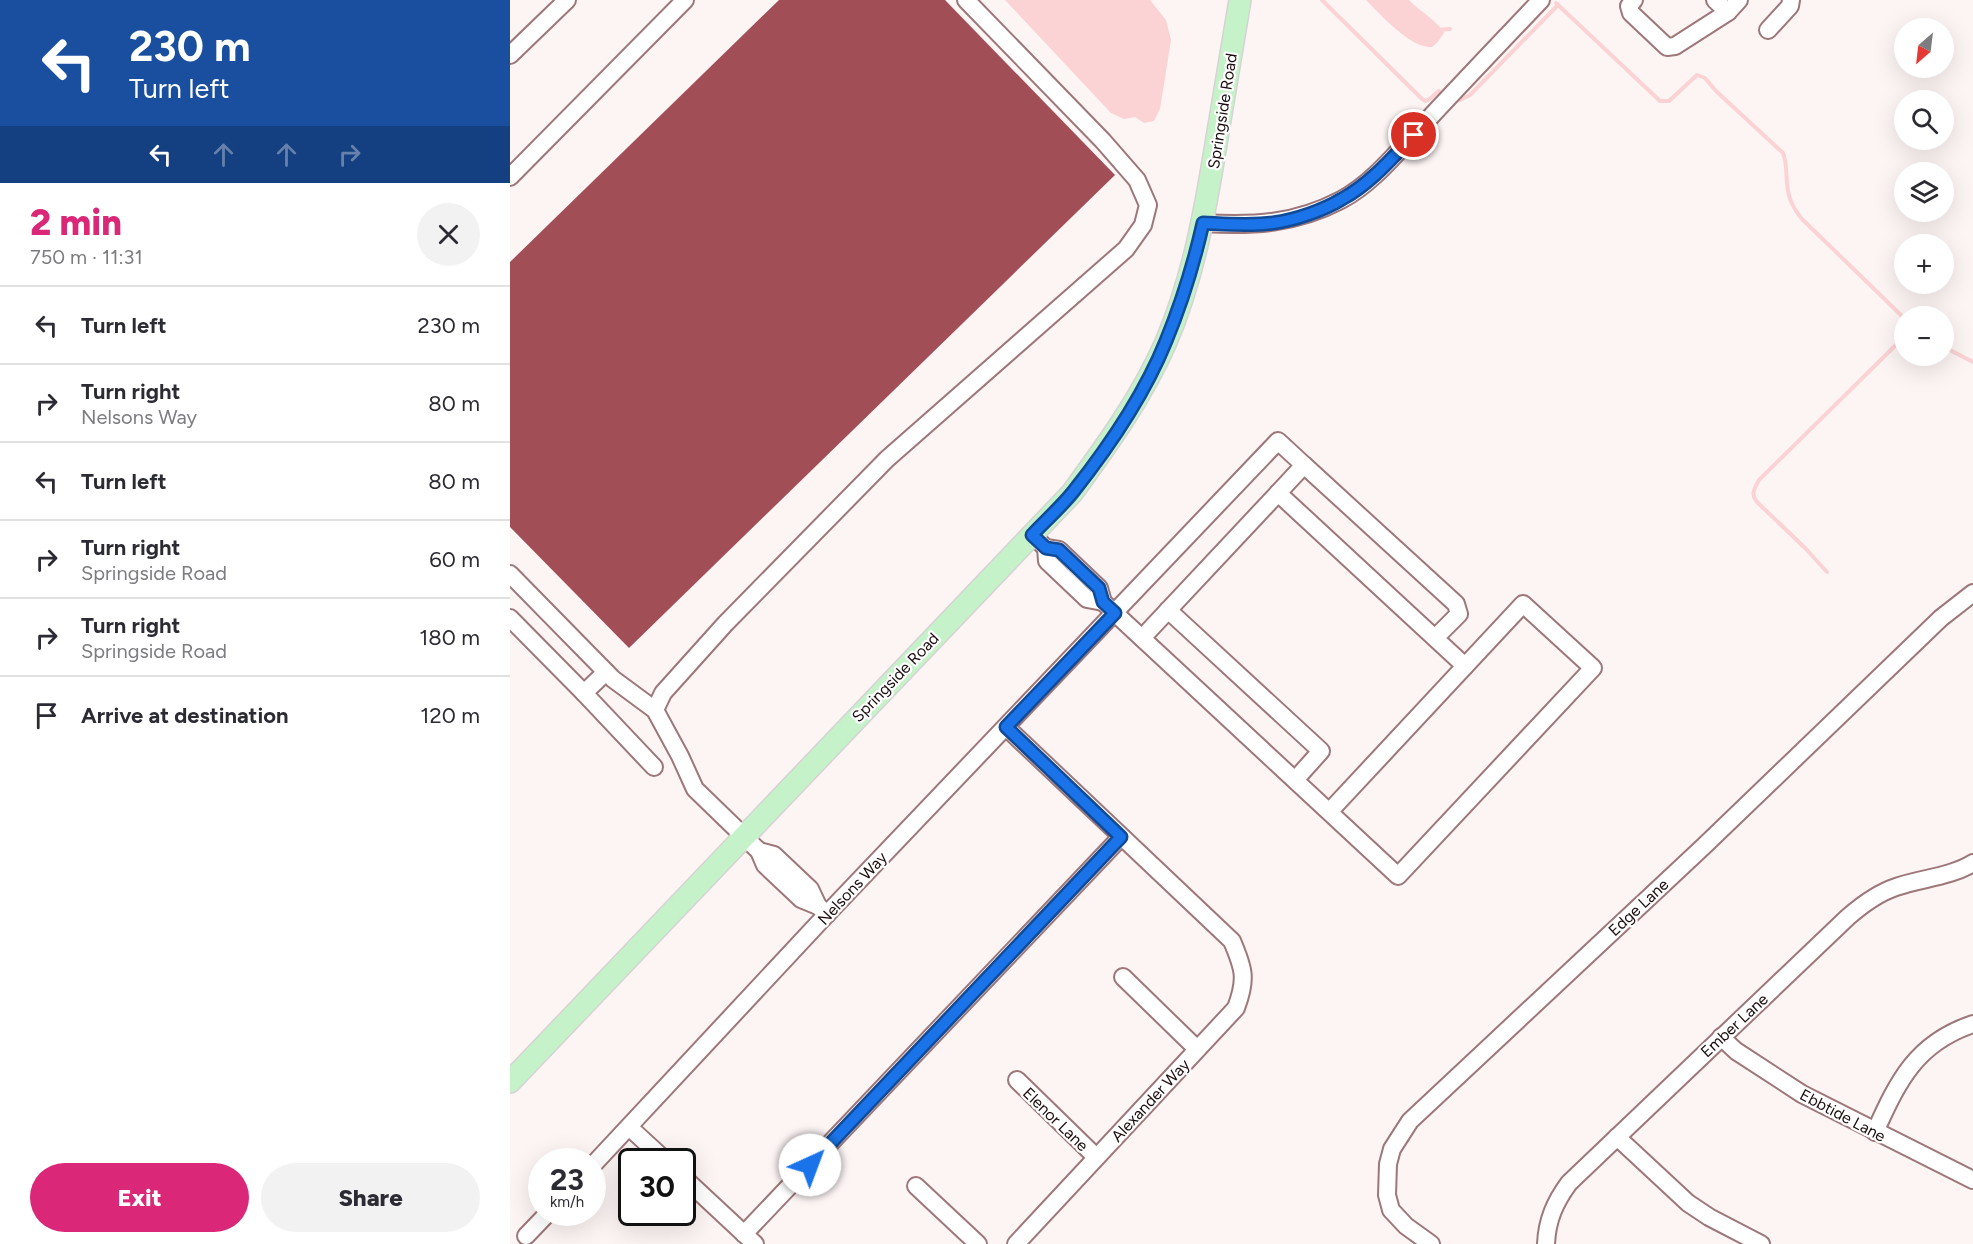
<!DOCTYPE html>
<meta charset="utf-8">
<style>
body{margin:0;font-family:Figtree,sans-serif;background:#f2f2f3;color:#2b2b33;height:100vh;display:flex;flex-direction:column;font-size:22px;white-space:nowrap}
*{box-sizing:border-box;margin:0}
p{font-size:20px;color:#7c7c81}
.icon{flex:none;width:33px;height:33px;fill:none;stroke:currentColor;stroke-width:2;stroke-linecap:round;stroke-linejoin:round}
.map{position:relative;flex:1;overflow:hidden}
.details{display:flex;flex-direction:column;background:#fff;width:510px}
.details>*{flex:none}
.guide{background:#1a4fa0;color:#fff;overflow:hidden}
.needle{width:39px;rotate:208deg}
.fabs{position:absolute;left:1384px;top:18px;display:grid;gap:12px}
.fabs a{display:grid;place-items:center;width:60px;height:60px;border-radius:50%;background:#fff;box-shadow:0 6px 24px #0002;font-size:30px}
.speed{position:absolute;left:18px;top:1148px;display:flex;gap:12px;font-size:30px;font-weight:700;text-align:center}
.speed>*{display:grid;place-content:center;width:78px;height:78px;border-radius:50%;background:#fff;box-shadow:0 6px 24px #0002;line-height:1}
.speed small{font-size:15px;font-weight:400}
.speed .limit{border:3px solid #111;border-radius:9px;background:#fff;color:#111}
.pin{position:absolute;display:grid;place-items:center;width:51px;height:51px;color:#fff;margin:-26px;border:3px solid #fff;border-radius:50%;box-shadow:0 2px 6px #0007}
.me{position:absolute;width:66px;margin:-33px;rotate:43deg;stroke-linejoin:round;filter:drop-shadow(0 0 4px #0008)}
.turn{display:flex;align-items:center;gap:21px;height:126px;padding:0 30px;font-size:27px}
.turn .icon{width:78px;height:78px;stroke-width:2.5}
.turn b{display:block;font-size:42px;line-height:51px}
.lanes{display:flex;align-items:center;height:57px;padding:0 30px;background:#0003;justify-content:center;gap:30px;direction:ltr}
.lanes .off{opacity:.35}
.round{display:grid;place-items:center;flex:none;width:63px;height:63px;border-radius:32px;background:#f2f2f3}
.overview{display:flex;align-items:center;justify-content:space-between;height:102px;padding:0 30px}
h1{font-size:36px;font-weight:800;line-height:45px;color:#db2777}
.cta{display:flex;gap:12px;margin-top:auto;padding:12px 30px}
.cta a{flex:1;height:69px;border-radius:36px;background:#db2777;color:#fff;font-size:24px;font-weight:800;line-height:69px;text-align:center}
.cta a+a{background:#f2f2f3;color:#2b2b33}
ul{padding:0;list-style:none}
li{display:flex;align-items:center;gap:18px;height:78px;padding:0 30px;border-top:2px solid #e1e1e2}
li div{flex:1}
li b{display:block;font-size:22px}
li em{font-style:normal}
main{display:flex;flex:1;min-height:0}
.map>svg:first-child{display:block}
</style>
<main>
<section class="details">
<div class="guide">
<div class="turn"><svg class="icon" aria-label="left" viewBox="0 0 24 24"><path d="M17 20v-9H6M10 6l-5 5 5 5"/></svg><div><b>230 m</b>Turn left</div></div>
<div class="lanes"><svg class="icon" aria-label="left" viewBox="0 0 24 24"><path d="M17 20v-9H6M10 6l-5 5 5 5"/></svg><svg class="icon off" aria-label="ahead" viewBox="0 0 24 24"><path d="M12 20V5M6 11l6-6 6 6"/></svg><svg class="icon off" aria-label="ahead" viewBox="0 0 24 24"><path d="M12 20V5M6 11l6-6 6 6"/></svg><svg class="icon off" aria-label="right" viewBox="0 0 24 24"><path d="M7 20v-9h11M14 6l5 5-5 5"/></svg></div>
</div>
<div class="overview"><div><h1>2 min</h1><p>750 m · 11:31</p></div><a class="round"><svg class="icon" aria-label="close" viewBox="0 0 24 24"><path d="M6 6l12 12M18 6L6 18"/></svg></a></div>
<ul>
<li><svg class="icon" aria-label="left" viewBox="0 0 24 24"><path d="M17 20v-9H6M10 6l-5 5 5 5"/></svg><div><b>Turn left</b></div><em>230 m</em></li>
<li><svg class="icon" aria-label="right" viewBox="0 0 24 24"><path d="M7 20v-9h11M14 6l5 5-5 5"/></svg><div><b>Turn right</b><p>Nelsons Way</p></div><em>80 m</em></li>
<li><svg class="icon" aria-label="left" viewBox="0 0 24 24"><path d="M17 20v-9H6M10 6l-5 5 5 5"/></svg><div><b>Turn left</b></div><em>80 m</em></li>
<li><svg class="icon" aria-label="right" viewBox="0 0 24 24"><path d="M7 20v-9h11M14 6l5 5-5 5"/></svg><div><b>Turn right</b><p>Springside Road</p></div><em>60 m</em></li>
<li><svg class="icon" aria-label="right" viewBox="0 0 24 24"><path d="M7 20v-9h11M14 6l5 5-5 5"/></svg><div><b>Turn right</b><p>Springside Road</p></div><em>180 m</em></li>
<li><svg class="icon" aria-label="arrive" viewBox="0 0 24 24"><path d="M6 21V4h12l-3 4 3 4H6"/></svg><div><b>Arrive at destination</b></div><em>120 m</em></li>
</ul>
<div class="cta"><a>Exit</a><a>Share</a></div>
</section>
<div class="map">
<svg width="1463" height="1244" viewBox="0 0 1463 1244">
<rect width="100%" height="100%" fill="#fdf4f4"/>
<g fill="#fbd3d5">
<polygon points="495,0 640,0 656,20 661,40 650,109 644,121 634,123 625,117 614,119 601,113"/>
<path d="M856 0H899C909 11 927 20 934 33L927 43 922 47C901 49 870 14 856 0Z"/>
</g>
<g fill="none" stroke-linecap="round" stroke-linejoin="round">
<g stroke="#fbd3d5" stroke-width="4">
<path d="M812 0 911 98 915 101C921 100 924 94 929 91"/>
<path d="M1046 3 1150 101H1159L1187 75 1195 78 1206 91 1273 153C1277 163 1276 173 1277 183 1278 198 1283 208 1292 219L1395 319"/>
<polyline points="929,30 940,29"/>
<polyline points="950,100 960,95 1048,5"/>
<polyline points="1434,347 1463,362"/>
<path d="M1317 572 1295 548 1247 502C1240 494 1245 488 1249 480L1395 336"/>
</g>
</g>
<polygon fill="#a14e57" points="269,0 435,0 605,175 119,648 0,527 0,262"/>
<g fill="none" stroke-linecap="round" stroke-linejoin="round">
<defs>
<g id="minor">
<polyline points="1124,0 1119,6 1121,13 1157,47 1165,46 1218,12"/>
<polyline points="1205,0 1218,12 1229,0"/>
<polyline points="1258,30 1280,6 1281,0"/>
<polyline points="0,55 57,0"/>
<polyline points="0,177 175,0"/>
<path d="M693 223C744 226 785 224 831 200 863 183 887 152 912 126 951 84 991 42 1031 0"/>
<polyline points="522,535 536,548 549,550 589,588 593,602 888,876 1083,668 1013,604 819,812"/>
<polyline points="536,548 537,561 577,599 593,602"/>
<polyline points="0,574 103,679 145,710 170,756 185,789 249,851 255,865 291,899 308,906 317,914"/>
<polyline points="658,610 811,751 785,780"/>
<polyline points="0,618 74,693 96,672"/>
<polyline points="632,638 768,493"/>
<polyline points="925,638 949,614 946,604 794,465 768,493 955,666"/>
<polyline points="74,693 144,767"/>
<polyline points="145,710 153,693 215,624 377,459 616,249 633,225 638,205 627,180 593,141 456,0"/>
<path d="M496 727 722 941C734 969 737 979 726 1008L506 1244"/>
<polyline points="249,851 264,855 300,889 308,906"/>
<polyline points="613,977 687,1049"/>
<polyline points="1211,1037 1226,1051 1292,1094 1463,1180"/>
<polyline points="507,1080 586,1157"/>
<polyline points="119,1127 156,1161"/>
<path d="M1365 1132C1388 1081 1406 1043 1463 1024"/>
<polyline points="1107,1137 1178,1203 1199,1217 1251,1244"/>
<polyline points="82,1166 317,914 768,441 794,465"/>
<polyline points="172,1176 245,1244"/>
<polyline points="406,1186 468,1244"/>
<polyline points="234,1234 611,837"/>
<polyline points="16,1236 39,1212"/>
<polyline points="921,1244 896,1226 881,1210 877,1195 878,1164 882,1149 900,1121 1194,846 1431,618 1463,593"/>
<path d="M1036 1244C1037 1220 1045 1202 1059 1183L1338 917C1353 904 1368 893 1386 887 1412 878 1440 877 1463 863"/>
</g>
<path id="major" d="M0 1082 562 493C597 445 632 397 656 342 683 279 695 212 706 144 714 96 722 48 730 0"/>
</defs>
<use href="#minor" stroke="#9d7779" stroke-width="20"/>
<use href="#major" stroke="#d6d3d4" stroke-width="24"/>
<use href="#minor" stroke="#fff" stroke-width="16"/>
<use href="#major" stroke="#c5f2c8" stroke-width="21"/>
</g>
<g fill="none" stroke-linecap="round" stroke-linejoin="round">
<defs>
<path id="route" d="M300 1165 611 837 496 727 605 613 593 602 589 588 549 550 536 548 522 535C535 521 551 507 563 492 598 448 635 393 656 341 672 302 684 263 693 223 716 224 740 226 763 223 785 220 812 211 832 199 860 184 882 158 904 135"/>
</defs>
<use href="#route" stroke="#114b97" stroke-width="15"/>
<use href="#route" stroke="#1a73e8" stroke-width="10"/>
</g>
<g text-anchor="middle" stroke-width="4.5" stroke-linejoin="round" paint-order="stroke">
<g font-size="16" fill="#1b0d0e" stroke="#fff">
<text transform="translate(712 111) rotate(-81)" y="6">Springside Road</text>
<text transform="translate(385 677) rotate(-46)" y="6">Springside Road</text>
<text transform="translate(342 888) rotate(-47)" y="6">Nelsons Way</text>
<text transform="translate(1128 907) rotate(-43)" y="6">Edge Lane</text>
<text transform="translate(1224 1025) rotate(-43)" y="6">Ember Lane</text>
<text transform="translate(640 1100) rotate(-47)" y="6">Alexander Way</text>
<text transform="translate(1333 1115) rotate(28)" y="6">Ebbtide Lane</text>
<text transform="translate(546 1119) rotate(44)" y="6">Elenor Lane</text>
</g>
</g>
</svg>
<div class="fabs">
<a><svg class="needle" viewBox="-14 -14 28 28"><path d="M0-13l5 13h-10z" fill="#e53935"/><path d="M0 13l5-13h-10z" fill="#7c7c81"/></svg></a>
<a><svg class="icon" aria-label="search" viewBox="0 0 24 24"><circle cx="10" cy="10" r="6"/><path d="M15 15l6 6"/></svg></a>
<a><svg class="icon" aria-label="layers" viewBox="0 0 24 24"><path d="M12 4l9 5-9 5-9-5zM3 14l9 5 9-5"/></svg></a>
<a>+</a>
<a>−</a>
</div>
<div class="speed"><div>23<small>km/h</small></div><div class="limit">30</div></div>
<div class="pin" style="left:904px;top:135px;background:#d93025"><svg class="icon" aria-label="arrive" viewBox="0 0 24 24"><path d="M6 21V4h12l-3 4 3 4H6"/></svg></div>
<svg class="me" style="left:300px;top:1165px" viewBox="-20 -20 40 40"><circle r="19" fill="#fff"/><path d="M0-13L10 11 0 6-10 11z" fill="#1a73e8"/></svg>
</div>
</main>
